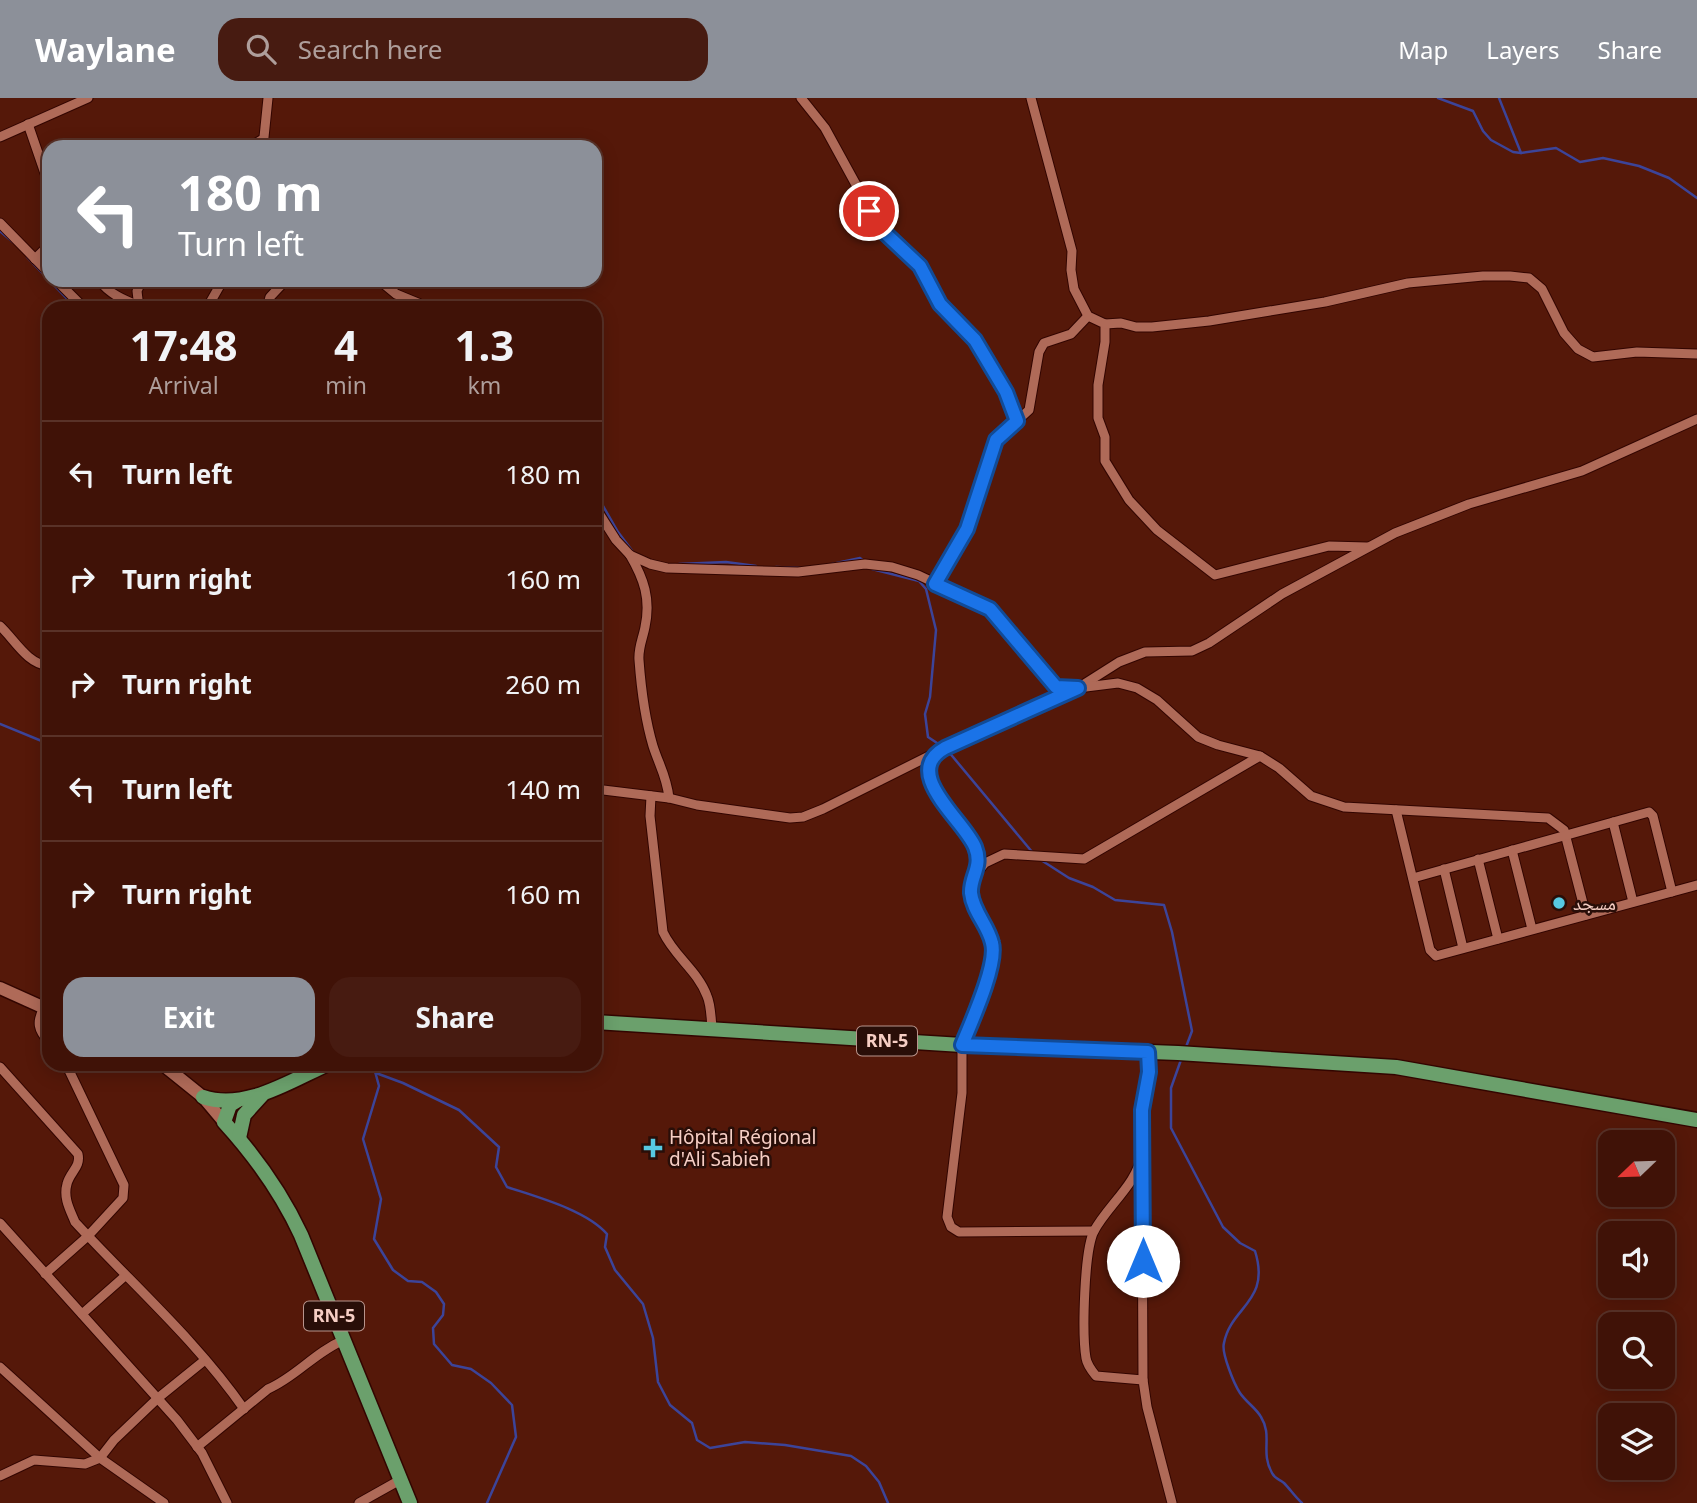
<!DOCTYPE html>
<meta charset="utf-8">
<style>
body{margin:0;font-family:"Noto Sans","Noto Naskh Arabic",sans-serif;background:#471b11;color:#f1f3f6;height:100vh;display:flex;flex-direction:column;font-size:26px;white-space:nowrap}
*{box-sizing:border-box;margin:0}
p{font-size:23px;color:#ae9e9b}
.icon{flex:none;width:38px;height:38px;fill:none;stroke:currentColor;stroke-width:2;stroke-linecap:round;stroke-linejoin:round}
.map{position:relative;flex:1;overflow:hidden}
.drawer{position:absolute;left:42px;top:203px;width:560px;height:770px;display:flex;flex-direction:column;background:#401207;border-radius:21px;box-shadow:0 4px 18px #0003,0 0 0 2px #593228}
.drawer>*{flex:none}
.guide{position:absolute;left:42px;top:42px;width:560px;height:147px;border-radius:21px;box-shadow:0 4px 18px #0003,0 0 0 2px #593228;background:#8c9099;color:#fff;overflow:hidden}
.needle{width:46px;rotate:247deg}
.buttons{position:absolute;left:1598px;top:1032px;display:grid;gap:14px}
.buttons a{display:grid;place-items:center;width:77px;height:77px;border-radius:14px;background:#401207;box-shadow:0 4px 18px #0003,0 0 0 2px #593228;font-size:35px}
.pin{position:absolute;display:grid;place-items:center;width:60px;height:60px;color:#fff;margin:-30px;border:4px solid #fff;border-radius:50%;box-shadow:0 2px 7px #0007}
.me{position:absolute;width:77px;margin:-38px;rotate:0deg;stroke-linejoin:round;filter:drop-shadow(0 0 5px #0008)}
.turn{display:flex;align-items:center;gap:24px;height:147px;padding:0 21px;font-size:32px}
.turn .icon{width:91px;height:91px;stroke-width:2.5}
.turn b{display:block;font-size:49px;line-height:60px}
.eta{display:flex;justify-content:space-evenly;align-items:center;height:119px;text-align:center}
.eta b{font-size:42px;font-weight:700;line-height:49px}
.primary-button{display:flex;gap:14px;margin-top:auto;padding:14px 21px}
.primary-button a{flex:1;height:80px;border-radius:21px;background:#8c9099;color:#fff;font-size:28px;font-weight:700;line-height:80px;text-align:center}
.primary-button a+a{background:#471b11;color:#f1f3f6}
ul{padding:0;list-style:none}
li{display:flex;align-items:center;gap:21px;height:105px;padding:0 21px;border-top:2px solid #593228}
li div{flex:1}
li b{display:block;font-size:26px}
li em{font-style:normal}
header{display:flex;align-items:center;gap:42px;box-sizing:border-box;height:98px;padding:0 35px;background:#8c9099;color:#fff}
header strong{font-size:33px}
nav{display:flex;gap:38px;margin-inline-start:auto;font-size:24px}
.search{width:490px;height:63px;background:#471b11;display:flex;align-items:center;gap:18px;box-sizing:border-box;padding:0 24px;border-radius:21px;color:#ae9e9b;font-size:26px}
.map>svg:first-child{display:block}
</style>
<header>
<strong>Waylane</strong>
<div class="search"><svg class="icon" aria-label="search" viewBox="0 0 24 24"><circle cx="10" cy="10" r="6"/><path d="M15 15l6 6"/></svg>Search here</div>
<nav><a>Map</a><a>Layers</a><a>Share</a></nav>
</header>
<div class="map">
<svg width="1697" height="1405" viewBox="0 0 1697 1405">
<rect width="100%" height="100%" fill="#551809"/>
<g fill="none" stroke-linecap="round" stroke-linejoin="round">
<g stroke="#3c4499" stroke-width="2.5">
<polyline points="1438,0 1473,13 1483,33 1491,42 1513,54 1521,55 1556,50 1580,64 1603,60 1639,68 1669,80 1697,100"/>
<polyline points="1499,0 1521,55"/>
<polyline points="0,133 13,144"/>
<polyline points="27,159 49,182"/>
<polyline points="49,182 76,210"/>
<polyline points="595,394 618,434 633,454"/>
<polyline points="679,466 726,464 756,468"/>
<polyline points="832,466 860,460 865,464"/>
<polyline points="776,469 801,470"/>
<polyline points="872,471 919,483 926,491 936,532 930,599 925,616 928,639 943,649"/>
<polyline points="0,626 49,646"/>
<polyline points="948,653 1033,755"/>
<polyline points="1041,762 1069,780 1093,789 1115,802 1164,807 1172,834 1192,933 1186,949"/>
<path d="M1182 959 1171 990V1030L1223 1129 1240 1145 1255 1153C1271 1204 1231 1208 1224 1245 1221 1254 1234 1286 1240 1295 1246 1304 1256 1310 1261 1319 1273 1338 1260 1354 1272 1375 1275 1381 1279 1381 1284 1385 1290 1391 1295 1399 1302 1405"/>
<polyline points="373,966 379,988 363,1041 381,1101 374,1141 393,1172 408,1183 422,1184 436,1194 444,1206 443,1217 433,1230 434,1246 452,1267 471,1271 491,1285 512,1307 516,1339 487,1405"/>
<path d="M376 975 403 985 459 1012 499 1049 496 1069 507 1089C537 1099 586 1112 607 1136L605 1149 615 1172 643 1206 653 1240 658 1284 670 1307 692 1325 697 1342 710 1350 745 1344 785 1347 851 1358 866 1368 879 1384 888 1405"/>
</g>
<defs>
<g id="street">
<polyline points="801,0 825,30 877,125 920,168 940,206 975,241 1006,294 1017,323 996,342 967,431 935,486"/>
<polyline points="1031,0 1072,153 1071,172 1074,191 1088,218 1105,226 1105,244 1098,287 1098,320 1105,339 1105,363 1129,402 1157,432 1215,477 1329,448 1367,449"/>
<polyline points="28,26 49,87"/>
<polyline points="0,39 88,0"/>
<polyline points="250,49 263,41"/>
<polyline points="263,49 268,0"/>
<polyline points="0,125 49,175"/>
<polyline points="35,161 49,147"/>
<polyline points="56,182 84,210"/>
<path d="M99 182C109 196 124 202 139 208"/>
<polyline points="379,182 396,196 430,210"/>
<polyline points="139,210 137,193 142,182"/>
<polyline points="207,210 223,182"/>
<polyline points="267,210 270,199 286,182"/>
<polyline points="1105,226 1121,225 1136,229 1152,229 1209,223 1325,204 1408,185 1483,178 1510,178 1529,180 1542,191 1564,235 1578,251 1593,259 1637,254 1697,256"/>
<polyline points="1017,323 1029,312 1039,254 1044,245 1071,236 1088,218"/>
<polyline points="595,409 616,442 630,457"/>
<path d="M0 528C15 542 27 566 49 568"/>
<polyline points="935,655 930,676 931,688 974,746 979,763 971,792 973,807 992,844 994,860 962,947 962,995 947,1119 951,1129 959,1134 1094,1133"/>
<polyline points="595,691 669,700 697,707 790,720 803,719 823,711 945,650 1078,590 1119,564 1145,554 1192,553 1209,545 1282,496 1395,435 1469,406 1582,373 1697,321"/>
<path d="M651 698 650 718 663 834C674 858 698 873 707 898 711 907 711 920 712 930"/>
<path d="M669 700C667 679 659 667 653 648 645 621 641 589 639 562 638 550 643 540 645 529 651 501 644 481 630 457L650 466 667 470 798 474 865 466 892 469 918 477 990 511 1056 589 1078 590 1118 585 1137 590 1157 602 1198 639 1218 647 1260 658 1279 670 1311 698 1344 709 1548 720 1564 732 1586 817"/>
<polyline points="1396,712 1430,852 1436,858 1697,787"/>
<polyline points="1613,724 1633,804"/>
<polyline points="1512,752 1532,831"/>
<polyline points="1478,761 1498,841"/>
<polyline points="1444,771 1463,850"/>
<polyline points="976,776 985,765 1004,756 1084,761 1260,658"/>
<polyline points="1413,780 1649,714 1653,718 1672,794"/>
<path d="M44 910C36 924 38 932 49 944"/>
<path d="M1148 954C1149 974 1143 993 1142 1013 1141 1027 1144 1042 1142 1056 1137 1086 1108 1107 1094 1133 1084 1153 1082 1236 1086 1260 1087 1267 1092 1273 1096 1278L1143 1282 1147 1309 1172 1405"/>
<path d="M0 969 78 1056C81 1069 70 1074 67 1086 63 1100 70 1112 75 1124 131 1185 197 1243 244 1311"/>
<polyline points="1142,1062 1143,1282"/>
<polyline points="0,1125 177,1322 202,1355 227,1405"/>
<polyline points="45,1176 88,1138 123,1100 124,1087 66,966"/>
<polyline points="82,1216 125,1178"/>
<polyline points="0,1269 100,1360 164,1405"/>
<path d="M197 1349 268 1291C296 1279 315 1254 344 1242"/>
<polyline points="0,1378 34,1362 85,1366 100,1360 114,1342 158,1300 205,1262"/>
<polyline points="359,1405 400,1382"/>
</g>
<g id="secondary">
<polyline points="0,890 49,912"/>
<polyline points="162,966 203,999 224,1024"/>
</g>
<g id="primary">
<polyline points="595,924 962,947 1178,955 1396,969 1697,1022"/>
<path d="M203 999C245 1013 290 983 328 966"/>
<path d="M238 1002 230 1007 224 1024C256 1059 281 1094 301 1137L410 1405"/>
<polyline points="239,1040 244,1017 262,997"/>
</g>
</defs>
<use href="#street" stroke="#320500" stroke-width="11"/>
<use href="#secondary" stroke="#320500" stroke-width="15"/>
<use href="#primary" stroke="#320500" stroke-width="17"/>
<use href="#street" stroke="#af6a58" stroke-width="9"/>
<use href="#secondary" stroke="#af6a58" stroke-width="12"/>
<use href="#primary" stroke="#6ba06c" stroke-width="14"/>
</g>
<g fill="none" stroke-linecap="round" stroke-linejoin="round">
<defs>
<path id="route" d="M869 113 885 135 920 168 940 206 975 242 1006 294 1017 323 996 342 967 431 935 486 990 511 1056 589 1078 590 945 650C900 675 964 722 975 749 983 769 970 778 971 795 973 814 988 827 992 845 998 866 971 925 962 947L1148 954 1149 974 1142 1012 1143 1163"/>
</defs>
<use href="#route" stroke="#114b97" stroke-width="18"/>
<use href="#route" stroke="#1a73e8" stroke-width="12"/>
</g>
<g fill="#57c9e2" stroke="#290e08" stroke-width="2.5">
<circle cx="1559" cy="805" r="7"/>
<path d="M649.5 1039.5h7v7h7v7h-7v7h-7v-7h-7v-7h7z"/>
</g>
<g text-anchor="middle" stroke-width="5" stroke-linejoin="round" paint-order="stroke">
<g fill="#290e08" stroke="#b8948c" stroke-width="2">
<rect x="857" y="928.5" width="60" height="29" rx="5"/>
<rect x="304" y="1203.5" width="60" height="29" rx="5"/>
</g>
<g font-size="18" font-weight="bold" fill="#f6cec4">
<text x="887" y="949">RN-5</text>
<text x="334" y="1224">RN-5</text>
</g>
<g font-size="19" fill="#f6cec4" stroke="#290e08" text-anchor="start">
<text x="1573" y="812">مسجد</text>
<text x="669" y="1046">Hôpital Régional<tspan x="669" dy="22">d'Ali Sabieh</tspan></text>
</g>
</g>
</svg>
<div class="buttons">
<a><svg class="needle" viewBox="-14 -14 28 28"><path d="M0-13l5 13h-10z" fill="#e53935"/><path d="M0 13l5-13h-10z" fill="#ae9e9b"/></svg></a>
<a><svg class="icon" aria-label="sound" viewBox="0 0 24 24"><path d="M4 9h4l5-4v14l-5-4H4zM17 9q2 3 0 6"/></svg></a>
<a><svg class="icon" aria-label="search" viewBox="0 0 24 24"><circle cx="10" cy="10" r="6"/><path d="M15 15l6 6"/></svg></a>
<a><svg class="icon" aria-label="layers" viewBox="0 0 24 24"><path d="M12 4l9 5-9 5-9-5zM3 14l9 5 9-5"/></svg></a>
</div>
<div class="pin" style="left:869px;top:113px;background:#d93025"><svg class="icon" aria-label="arrive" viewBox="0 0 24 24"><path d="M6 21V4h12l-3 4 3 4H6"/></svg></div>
<svg class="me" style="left:1143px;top:1163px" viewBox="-20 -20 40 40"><circle r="19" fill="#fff"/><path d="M0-13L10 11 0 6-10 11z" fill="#1a73e8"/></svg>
<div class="guide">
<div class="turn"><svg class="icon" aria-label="left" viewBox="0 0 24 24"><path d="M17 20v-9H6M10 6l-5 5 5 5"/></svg><div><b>180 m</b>Turn left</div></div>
</div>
<section class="drawer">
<div class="eta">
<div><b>17:48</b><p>Arrival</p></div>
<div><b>4</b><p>min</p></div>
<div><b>1.3</b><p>km</p></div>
</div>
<ul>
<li><svg class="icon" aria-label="left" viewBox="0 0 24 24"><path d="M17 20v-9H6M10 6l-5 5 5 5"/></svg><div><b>Turn left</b></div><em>180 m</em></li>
<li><svg class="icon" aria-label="right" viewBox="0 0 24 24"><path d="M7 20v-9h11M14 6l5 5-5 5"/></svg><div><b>Turn right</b></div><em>160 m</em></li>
<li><svg class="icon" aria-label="right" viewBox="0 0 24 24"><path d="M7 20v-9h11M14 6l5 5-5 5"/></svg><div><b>Turn right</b></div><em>260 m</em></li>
<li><svg class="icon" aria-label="left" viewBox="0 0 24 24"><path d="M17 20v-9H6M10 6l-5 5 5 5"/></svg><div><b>Turn left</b></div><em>140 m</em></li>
<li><svg class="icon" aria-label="right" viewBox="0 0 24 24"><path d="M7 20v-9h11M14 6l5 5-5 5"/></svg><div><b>Turn right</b></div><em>160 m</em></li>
</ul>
<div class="primary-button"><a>Exit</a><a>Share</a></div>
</section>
</div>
